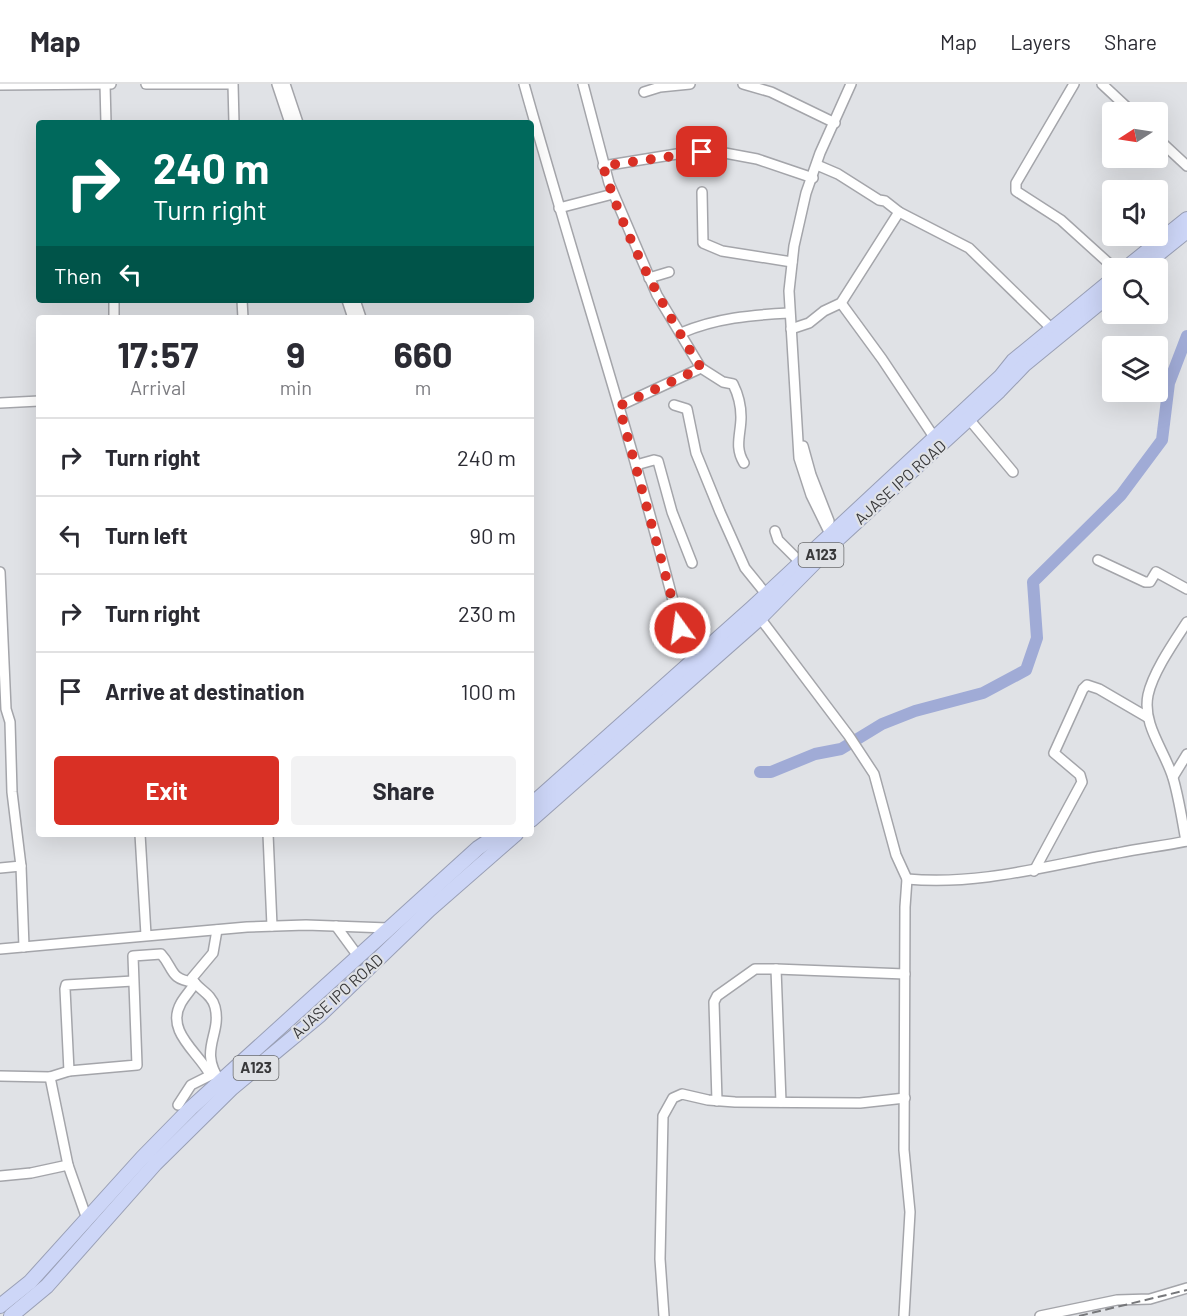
<!DOCTYPE html>
<style>
body{margin:0;font-family:Barlow,sans-serif;background:#f2f2f3;color:#2b2b33;height:100vh;display:flex;flex-direction:column;font-size:22px;white-space:nowrap}
*{box-sizing:border-box;margin:0}
p{font-size:20px;color:#7c7c81}
.icon{flex:none;width:33px;height:33px;fill:none;stroke:currentColor;stroke-width:2;stroke-linecap:round;stroke-linejoin:round}
.map{position:relative;flex:1;overflow:hidden}
.details{position:absolute;left:36px;top:231px;width:498px;height:522px;display:flex;flex-direction:column;background:#fff;border-radius:6px;box-shadow:0 6px 24px #0002}
.details>*{flex:none}
.guide{position:absolute;left:36px;top:36px;width:498px;height:183px;border-radius:6px;box-shadow:0 6px 24px #0002;background:#00695c;color:#fff;overflow:hidden}
.needle{width:39px;rotate:258deg}
.controls{position:absolute;left:1102px;top:18px;display:grid;gap:12px}
.controls a{display:grid;place-items:center;width:66px;height:66px;border-radius:6px;background:#fff;box-shadow:0 6px 24px #0002;font-size:30px}
.pin{position:absolute;display:grid;place-items:center;width:51px;height:51px;color:#fff;margin:-26px;border-radius:12px;box-shadow:0 3px 9px #0006}
.me{position:absolute;width:66px;margin:-33px;rotate:346deg;stroke-linejoin:round;filter:drop-shadow(0 0 4px #0008)}
.turn{display:flex;align-items:center;gap:21px;height:126px;padding:0 18px;font-size:27px}
.turn .icon{width:78px;height:78px;stroke-width:2.5}
.turn b{display:block;font-size:42px;line-height:51px}
.then{display:flex;align-items:center;height:57px;padding:0 18px;background:#0003;gap:12px;font-size:22px}
.eta{display:flex;justify-content:space-evenly;align-items:center;height:102px;text-align:center}
.eta b{font-size:36px;font-weight:700;line-height:42px}
.action{display:flex;gap:12px;margin-top:auto;padding:12px 18px}
.action a{flex:1;height:69px;border-radius:6px;background:#d93025;color:#fff;font-size:24px;font-weight:700;line-height:69px;text-align:center}
.action a+a{background:#f2f2f3;color:#2b2b33}
ul{padding:0;list-style:none}
li{display:flex;align-items:center;gap:18px;height:78px;padding:0 18px;border-top:2px solid #e1e1e2}
li div{flex:1}
li b{display:block;font-size:22px}
li em{font-style:normal}
header{display:flex;align-items:center;gap:36px;box-sizing:border-box;height:84px;padding:0 30px;background:#fff;border-bottom:2px solid #e1e1e2}
header strong{font-size:28px}
nav{display:flex;gap:33px;margin-inline-start:auto;font-size:21px}
.map>svg:first-child{display:block}
</style>
<header>
<strong>Map</strong>
<nav><a>Map</a><a>Layers</a><a>Share</a></nav>
</header>
<div class="map">
<svg width="1187" height="1232" viewBox="0 0 1187 1232">
<rect width="100%" height="100%" fill="#e0e2e6"/>
<g fill="none" stroke-linecap="round" stroke-linejoin="round">
<polyline stroke="#a0abd6" stroke-width="12" points="760,688 771,688 815,670 841,665 882,640 915,627 983,609 1026,586 1037,554 1033,498 1121,411 1162,356 1169,299 1187,252"/>
<defs>
<g id="minor">
<polyline points="105,0 106,39"/>
<polyline points="146,0 229,0"/>
<polyline points="233,0 234,39"/>
<polyline points="277,0 290,39"/>
<polyline points="285,0 298,39"/>
<path d="M524 0C575 182 634 361 680 544L697 573"/>
<path d="M583 0 609 99 657 211 701 284 723 298 733 300C738 310 741 321 741 333 741 350 734 363 744 379"/>
<polyline points="743,0 771,8 835,39"/>
<polyline points="1074,0 1016,99 1016,107 1061,136 1114,184"/>
<polyline points="1102,0 1132,28"/>
<polyline points="0,1 111,0"/>
<polyline points="644,8 660,3 690,0"/>
<polyline points="1158,55 1187,82"/>
<polyline points="817,81 838,90 879,116 885,117 899,128 969,164 1051,244"/>
<polyline points="603,82 689,68 714,67 757,75 813,94"/>
<polyline points="702,108 703,159 722,167 792,178"/>
<polyline points="559,124 613,110"/>
<polyline points="649,194 669,188"/>
<polyline points="114,216 114,234"/>
<polyline points="242,216 243,234"/>
<polyline points="347,216 353,234"/>
<polyline points="355,216 361,234"/>
<polyline points="841,219 882,275 934,353"/>
<polyline points="791,245 809,239 824,227 841,219 899,128"/>
<path d="M681 249C716 234 751 231 789 229"/>
<polyline points="0,319 39,317"/>
<polyline points="674,321 687,325 696,369 720,428 745,484 766,510"/>
<polyline points="619,322 701,284"/>
<polyline points="968,334 1013,388"/>
<polyline points="803,362 811,391 829,437"/>
<polyline points="636,381 654,376 658,377 672,428 692,479"/>
<polyline points="775,447 778,456 800,478"/>
<polyline points="833,456 811,411 799,374 789,207 794,162 806,109 820,69 851,0"/>
<polyline points="1098,476 1145,498 1150,498 1156,488 1187,505"/>
<polyline points="0,488 6,625 10,638 12,708 21,782 24,863"/>
<polyline points="757,530 849,652 874,690 896,771 907,795 905,823 904,1066 910,1128 904,1232"/>
<polyline points="1173,693 1187,670"/>
<polyline points="140,750 146,851"/>
<polyline points="268,750 272,842"/>
<path d="M1186 757C1182 736 1179 714 1173 694 1165 667 1142 641 1148 611 1153 588 1174 558 1187 538"/>
<polyline points="0,784 21,782"/>
<polyline points="1034,787 1082,698 1080,691 1054,669 1083,605 1087,601 1099,605 1147,633"/>
<path d="M907 795C979 802 1049 781 1118 769 1141 764 1164 762 1187 757"/>
<polyline points="336,842 358,872"/>
<path d="M217 846 213 869 192 894C196 905 211 908 215 923 222 951 198 965 220 997"/>
<polyline points="0,865 247,843 306,841 388,844"/>
<polyline points="776,885 905,890"/>
<path d="M195 899C191 906 185 912 181 919 165 947 198 968 209 989"/>
<polyline points="69,987 65,905 66,901 133,897"/>
<path d="M0 992 50 993 69 987 137 981 133 872 161 870C174 884 169 895 193 898"/>
<polyline points="50,993 68,1081 87,1135"/>
<polyline points="717,1017 714,918 717,912 755,885 776,885 781,1018"/>
<polyline points="178,1021 191,1001 215,989"/>
<polyline points="0,1092 31,1089 68,1081"/>
<polyline points="664,1232 660,1175 663,1032 673,1014 682,1010 708,1016 735,1018 860,1019 905,1014"/>
<polyline points="1040,1232 1117,1216 1150,1215 1187,1204"/>
</g>
<g id="highway">
<polyline points="1126,184 1187,135"/>
<polyline points="1141,184 1187,147"/>
<polyline points="531,721 752,524 1001,292 1013,277 1113,195"/>
<polyline points="531,736 760,534 840,453 999,307 1025,280 1113,208"/>
<polyline points="0,1222 30,1198 142,1074 191,1024 478,764 499,750"/>
<polyline points="11,1232 47,1202 155,1080 232,1004 320,931 429,826 516,750"/>
</g>
</defs>
<use href="#minor" stroke="#a4a5aa" stroke-width="12"/>
<use href="#highway" stroke="#999fb5" stroke-width="16"/>
<use href="#minor" stroke="#fff" stroke-width="9"/>
<use href="#highway" stroke="#cdd6f7" stroke-width="14"/>
<polyline stroke="#76777a" stroke-width="2" stroke-dasharray="9 4.5" stroke-linecap="butt" points="1079,1232 1187,1206"/>
</g>
<g fill="none" stroke-linecap="round" stroke-linejoin="round">
<path stroke="#d93025" stroke-width="10" stroke-dasharray="0 18" d="M680 544 619 322 701 284C661 220 625 154 603 82L702 68"/>
</g>
<g text-anchor="middle" stroke-width="4.5" stroke-linejoin="round" paint-order="stroke">
<g fill="#e0e2e6" stroke="#6b6c6e" stroke-width="1.5">
<rect x="798.5" y="459" width="45" height="24" rx="4.5"/>
<rect x="233.5" y="972" width="45" height="24" rx="4.5"/>
</g>
<g font-size="15" font-weight="bold" fill="#39393b">
<text x="821" y="476">A123</text>
<text x="256" y="989">A123</text>
</g>
<g font-size="16" fill="#39393b" stroke="#e0e2e6">
<text transform="translate(900 398) rotate(-42)" y="6">AJASE IPO ROAD</text>
<text transform="translate(337 912) rotate(-42)" y="6">AJASE IPO ROAD</text>
</g>
</g>
</svg>
<div class="controls">
<a><svg class="needle" viewBox="-14 -14 28 28"><path d="M0-13l5 13h-10z" fill="#e53935"/><path d="M0 13l5-13h-10z" fill="#7c7c81"/></svg></a>
<a><svg class="icon" aria-label="sound" viewBox="0 0 24 24"><path d="M4 9h4l5-4v14l-5-4H4zM17 9q2 3 0 6"/></svg></a>
<a><svg class="icon" aria-label="search" viewBox="0 0 24 24"><circle cx="10" cy="10" r="6"/><path d="M15 15l6 6"/></svg></a>
<a><svg class="icon" aria-label="layers" viewBox="0 0 24 24"><path d="M12 4l9 5-9 5-9-5zM3 14l9 5 9-5"/></svg></a>
</div>
<div class="pin" style="left:702px;top:68px;background:#d93025"><svg class="icon" aria-label="arrive" viewBox="0 0 24 24"><path d="M6 21V4h12l-3 4 3 4H6"/></svg></div>
<svg class="me" style="left:680px;top:544px" viewBox="-20 -20 40 40"><circle r="17" fill="#d93025" stroke="#fff" stroke-width="3"/><path d="M0-11L8 9 0 5-8 9z" fill="#fff"/></svg>
<div class="guide">
<div class="turn"><svg class="icon" aria-label="right" viewBox="0 0 24 24"><path d="M7 20v-9h11M14 6l5 5-5 5"/></svg><div><b>240 m</b>Turn right</div></div>
<div class="then">Then<svg class="icon" aria-label="left" viewBox="0 0 24 24"><path d="M17 20v-9H6M10 6l-5 5 5 5"/></svg></div>
</div>
<section class="details">
<div class="eta">
<div><b>17:57</b><p>Arrival</p></div>
<div><b>9</b><p>min</p></div>
<div><b>660</b><p>m</p></div>
</div>
<ul>
<li><svg class="icon" aria-label="right" viewBox="0 0 24 24"><path d="M7 20v-9h11M14 6l5 5-5 5"/></svg><div><b>Turn right</b></div><em>240 m</em></li>
<li><svg class="icon" aria-label="left" viewBox="0 0 24 24"><path d="M17 20v-9H6M10 6l-5 5 5 5"/></svg><div><b>Turn left</b></div><em>90 m</em></li>
<li><svg class="icon" aria-label="right" viewBox="0 0 24 24"><path d="M7 20v-9h11M14 6l5 5-5 5"/></svg><div><b>Turn right</b></div><em>230 m</em></li>
<li><svg class="icon" aria-label="arrive" viewBox="0 0 24 24"><path d="M6 21V4h12l-3 4 3 4H6"/></svg><div><b>Arrive at destination</b></div><em>100 m</em></li>
</ul>
<div class="action"><a>Exit</a><a>Share</a></div>
</section>
</div>
